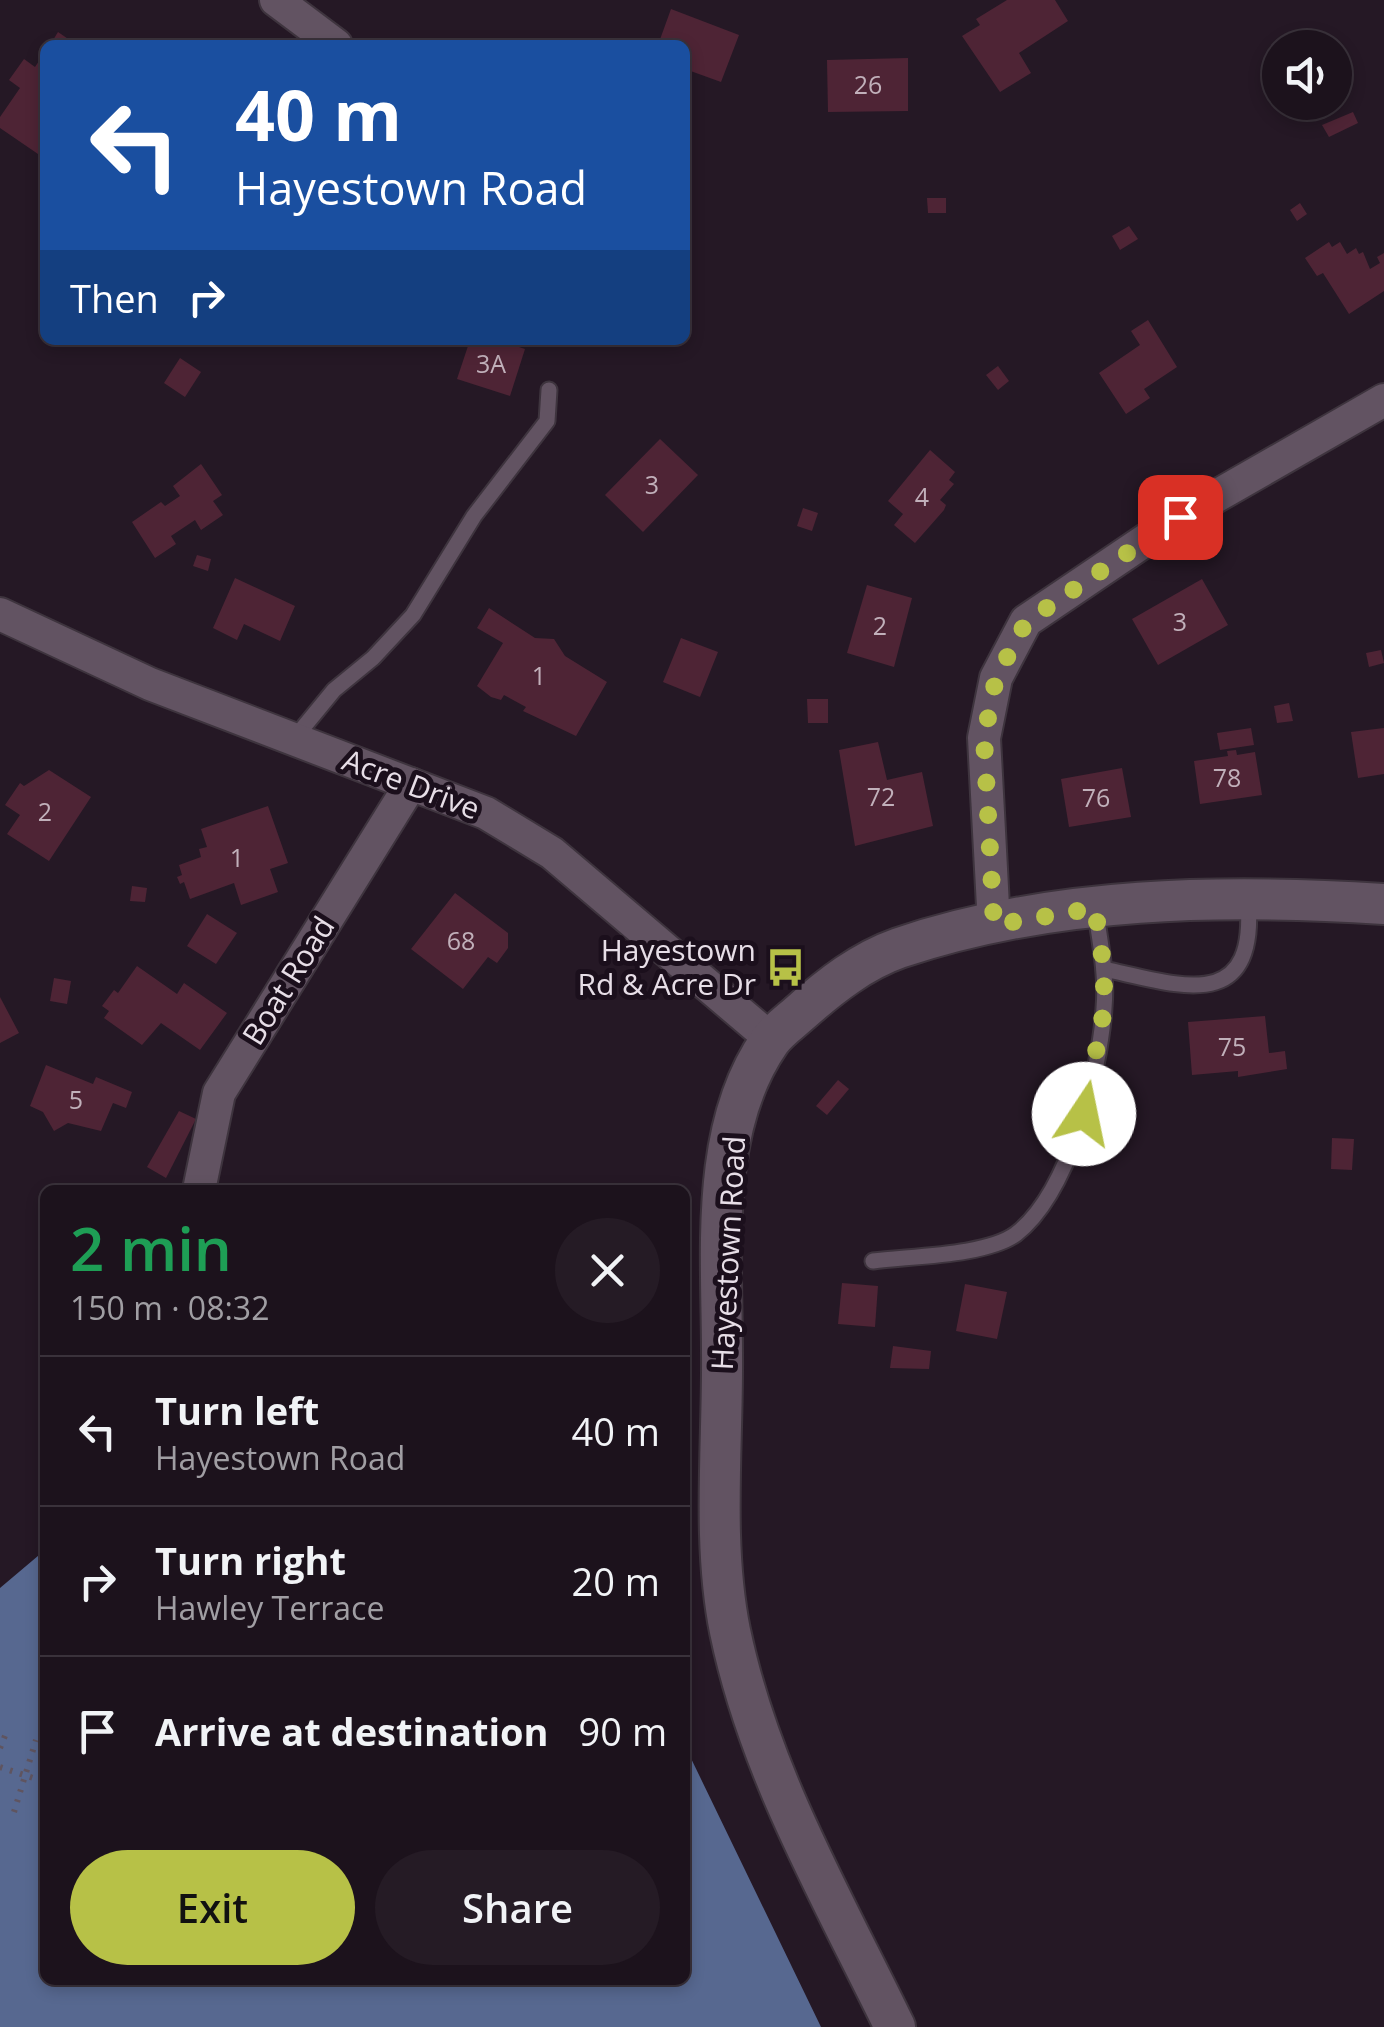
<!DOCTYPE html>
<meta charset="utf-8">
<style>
body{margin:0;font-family:"Open Sans",sans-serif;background:#251b25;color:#f1f3f6;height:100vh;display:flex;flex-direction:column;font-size:38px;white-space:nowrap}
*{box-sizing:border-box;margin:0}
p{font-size:32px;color:#a09ea3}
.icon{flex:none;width:55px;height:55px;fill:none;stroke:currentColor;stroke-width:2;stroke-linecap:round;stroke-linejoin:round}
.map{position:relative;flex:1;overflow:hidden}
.panel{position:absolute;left:40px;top:1185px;width:650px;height:800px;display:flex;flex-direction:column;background:#1c121c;border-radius:15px;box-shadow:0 5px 15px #0003,0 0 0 2px #3a323b}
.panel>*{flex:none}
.banner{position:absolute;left:40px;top:40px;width:650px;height:305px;border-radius:15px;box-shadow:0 5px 15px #0003,0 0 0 2px #3a323b;background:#1a4fa0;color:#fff;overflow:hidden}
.controls{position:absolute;left:1262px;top:30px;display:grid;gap:20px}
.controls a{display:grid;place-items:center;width:90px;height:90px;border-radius:50%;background:#1c121c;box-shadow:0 5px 15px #0003,0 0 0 2px #3a323b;font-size:50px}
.pin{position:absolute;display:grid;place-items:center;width:85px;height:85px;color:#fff;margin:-42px;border-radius:20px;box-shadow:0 5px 15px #0006}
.me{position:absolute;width:110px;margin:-55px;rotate:11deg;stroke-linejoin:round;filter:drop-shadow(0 0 8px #0008)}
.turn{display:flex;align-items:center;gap:35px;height:210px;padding:0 30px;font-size:45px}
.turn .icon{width:130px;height:130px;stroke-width:2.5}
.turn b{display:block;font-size:70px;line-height:85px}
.then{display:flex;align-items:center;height:95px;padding:0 30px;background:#0003;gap:20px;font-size:38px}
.round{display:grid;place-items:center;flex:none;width:105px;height:105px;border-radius:52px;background:#251b25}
.summary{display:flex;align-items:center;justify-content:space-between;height:170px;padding:0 30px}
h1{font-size:60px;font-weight:600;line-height:75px;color:#1e9e55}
.action{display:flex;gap:20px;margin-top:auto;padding:20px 30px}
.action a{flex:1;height:115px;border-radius:60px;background:#b7c147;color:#111;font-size:40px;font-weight:600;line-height:115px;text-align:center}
.action a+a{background:#251b25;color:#f1f3f6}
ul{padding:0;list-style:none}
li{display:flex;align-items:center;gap:30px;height:150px;padding:0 30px;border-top:2px solid #3a323b}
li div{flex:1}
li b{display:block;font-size:38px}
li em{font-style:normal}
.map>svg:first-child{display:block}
</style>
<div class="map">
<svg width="1384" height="2027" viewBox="0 0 1384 2027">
<rect width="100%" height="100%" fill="#251825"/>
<polygon fill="#576890" points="45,1550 45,1980 685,1980 685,1746 821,2027 0,2027 0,1588"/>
<g fill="#4e2435">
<polygon points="1007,0 1055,0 1068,21 1019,53 1031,73 1000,92 962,36 980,25 976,19"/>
<polygon points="671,9 739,35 721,82 685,69 685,45 658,45"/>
<polygon points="58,32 77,45 50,45"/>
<polygon points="45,52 45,144 38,154 0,128 0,117 20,88 9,80 24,59 35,67"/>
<polygon points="908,58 908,111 828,112 827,60"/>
<polygon points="1353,112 1358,123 1329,137 1322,125"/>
<polygon points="927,198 946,198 946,213 928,213"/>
<polygon points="1300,203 1307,214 1297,221 1290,210"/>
<polygon points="1129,226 1138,239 1120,250 1112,236"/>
<polygon points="1329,242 1332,247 1340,242 1347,254 1356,248 1359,254 1363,252 1370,269 1380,263 1377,257 1384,253 1384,291 1349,314 1323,273 1317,276 1305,258"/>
<polygon points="1148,320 1177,367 1144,389 1150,398 1126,414 1099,373 1140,345 1131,331"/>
<polygon points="470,340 498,340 525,349 510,396 457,379"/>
<polygon points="180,358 201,372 185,397 164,383"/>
<polygon points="998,366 1009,381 998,390 986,375"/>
<polygon points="660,439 698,475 643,532 605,495"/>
<polygon points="930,450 955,472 949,480 954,484 940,500 946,505 944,510 915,543 894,525 903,514 888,501"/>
<polygon points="201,464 222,495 213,501 223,515 201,530 195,520 171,536 176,544 155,558 132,522 161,502 165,506 180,496 173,486"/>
<polygon points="803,508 818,513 812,531 797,526"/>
<polygon points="197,555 211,559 208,571 193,566"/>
<polygon points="235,578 295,606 280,641 244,624 237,640 213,628"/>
<polygon points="1202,579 1228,625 1158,665 1132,619"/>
<polygon points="867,585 912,598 894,667 847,653"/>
<polygon points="489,608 535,638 554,639 565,656 607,682 576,736 523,711 526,707 504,695 501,700 491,697 477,686 503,643 477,628"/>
<polygon points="681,638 718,652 700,697 663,682"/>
<polygon points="1381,650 1384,663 1369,667 1366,653"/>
<polygon points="807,699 828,699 828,723 808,723"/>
<polygon points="1289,703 1293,721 1277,723 1274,706"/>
<polygon points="1251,728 1254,745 1220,750 1217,733"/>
<polygon points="1384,728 1384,774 1358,778 1351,732"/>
<polygon points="878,742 887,780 922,772 933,826 855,846 839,750"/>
<polygon points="1236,750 1237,755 1255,752 1262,795 1200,804 1194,761 1228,756 1227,751"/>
<polygon points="1122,768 1131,817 1069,827 1061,779"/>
<polygon points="49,770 91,797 49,861 7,834 20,815 5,805 20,783 24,786"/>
<polygon points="268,806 288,863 270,869 278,892 241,905 234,883 190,899 184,882 180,884 177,877 182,875 179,865 201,857 199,849 207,847 201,829"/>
<polygon points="132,886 147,888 145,902 130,901"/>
<polygon points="455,893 508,933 508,948 497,963 488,957 463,989 411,949"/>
<polygon points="207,914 237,933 216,964 187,946"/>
<polygon points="137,966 177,994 184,983 227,1013 200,1050 161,1023 142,1045 104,1018 109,1011 102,1006 114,990 118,993"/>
<polygon points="54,978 71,981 67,1004 50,1001"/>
<polygon points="0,997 19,1033 0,1043"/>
<polygon points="1265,1016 1269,1053 1285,1051 1287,1069 1238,1077 1238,1071 1192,1075 1188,1022"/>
<polygon points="46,1065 93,1084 96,1077 132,1092 126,1108 113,1103 101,1131 68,1123 54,1131 43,1112 30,1106"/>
<polygon points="838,1080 849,1089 827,1115 816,1106"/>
<polygon points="179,1111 196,1119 166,1178 147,1167"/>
<polygon points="1332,1138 1354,1139 1352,1170 1331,1169"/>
<polygon points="842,1283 878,1286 875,1327 838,1324"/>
<polygon points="965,1284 1007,1292 997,1339 956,1331"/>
<polygon points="893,1346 931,1351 929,1369 890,1368"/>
</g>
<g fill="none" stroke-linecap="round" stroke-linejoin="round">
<defs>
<g id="service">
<polyline points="293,740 334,690 373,658 413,615 474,516 547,421 549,390"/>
<path d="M1104 969C1179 985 1257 1015 1248 902"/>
<path d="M873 1261C910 1256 986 1256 1016 1234 1069 1193 1100 1072 1104 1008 1107 974 1100 942 1095 908"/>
</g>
<g id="minor">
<polyline points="276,0 336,45"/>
<polyline points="0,614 150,684 486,813 552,853 771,1039"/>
<polyline points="994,925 984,738 996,678 1026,621 1180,517 1384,400"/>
<polyline points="199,1190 219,1093 411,784"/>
</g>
<path id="tertiary" d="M895 2027C833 1899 759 1772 730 1631 712 1542 723 1443 722 1353 722 1252 709 1128 770 1041 778 1030 791 1021 801 1012 830 986 862 961 899 948 1053 896 1224 894 1384 904"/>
</defs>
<use href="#service" stroke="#3e343e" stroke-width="19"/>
<use href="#minor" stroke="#3e343e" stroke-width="36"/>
<use href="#tertiary" stroke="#3e343e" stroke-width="44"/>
<g stroke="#5f545f" stroke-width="6" stroke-dasharray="2.5 8" stroke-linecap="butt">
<polyline points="0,1748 7,1731"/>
<polyline points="0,1767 45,1782"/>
<polyline points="14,1812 36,1740"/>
</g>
<use href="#service" stroke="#625362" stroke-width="15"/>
<use href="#minor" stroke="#625362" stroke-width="32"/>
<use href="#tertiary" stroke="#625362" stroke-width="40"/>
</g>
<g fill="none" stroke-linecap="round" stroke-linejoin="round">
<polyline stroke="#b7c147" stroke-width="18" stroke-dasharray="0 32.4" points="1084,1114 1104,1010 1104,969 1095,908 994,925 984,738 996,678 1026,622 1180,517"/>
</g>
<defs>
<symbol id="bus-bare" viewBox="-9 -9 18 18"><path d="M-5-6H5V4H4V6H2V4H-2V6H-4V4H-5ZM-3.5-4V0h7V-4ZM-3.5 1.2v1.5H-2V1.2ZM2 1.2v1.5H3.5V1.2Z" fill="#b7c147" stroke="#1b0f1c" stroke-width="2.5" paint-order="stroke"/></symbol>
</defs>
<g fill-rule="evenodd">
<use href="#bus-bare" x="758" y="940" width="55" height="55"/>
</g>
<g text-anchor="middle" stroke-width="10" stroke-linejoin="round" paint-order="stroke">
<g font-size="25" fill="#c1b0ba">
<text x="868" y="94">26</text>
<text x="491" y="373">3A</text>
<text x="652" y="494">3</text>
<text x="922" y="506">4</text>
<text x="1180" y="631">3</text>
<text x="880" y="635">2</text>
<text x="539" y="685">1</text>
<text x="1227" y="787">78</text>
<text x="881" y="806">72</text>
<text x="1096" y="807">76</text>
<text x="45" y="821">2</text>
<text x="237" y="867">1</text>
<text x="461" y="950">68</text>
<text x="1232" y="1056">75</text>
<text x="76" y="1109">5</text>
</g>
<g font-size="30" fill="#e7dee7" stroke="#1b0f1c">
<text transform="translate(411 785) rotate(21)" y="10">Acre Drive</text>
<text transform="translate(289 981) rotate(-58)" y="10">Boat Road</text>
<text transform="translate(729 1253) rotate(-87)" y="10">Hayestown Road</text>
</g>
<g font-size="30" fill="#e7dee7" stroke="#1b0f1c" text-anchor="end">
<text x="756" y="961">Hayestown<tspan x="756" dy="34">Rd &amp; Acre Dr</tspan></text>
</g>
</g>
</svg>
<div class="controls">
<a><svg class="icon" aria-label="sound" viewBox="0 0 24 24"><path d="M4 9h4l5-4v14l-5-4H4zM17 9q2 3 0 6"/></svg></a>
</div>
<div class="pin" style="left:1180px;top:517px;background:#d93025"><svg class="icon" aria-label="arrive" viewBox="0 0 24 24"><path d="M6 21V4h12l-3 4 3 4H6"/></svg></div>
<svg class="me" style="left:1084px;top:1114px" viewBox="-20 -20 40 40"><circle r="19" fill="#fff"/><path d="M0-13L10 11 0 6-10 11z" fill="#b7c147"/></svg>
<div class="banner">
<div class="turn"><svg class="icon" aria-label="left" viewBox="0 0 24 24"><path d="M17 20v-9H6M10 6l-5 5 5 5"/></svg><div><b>40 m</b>Hayestown Road</div></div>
<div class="then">Then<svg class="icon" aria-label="right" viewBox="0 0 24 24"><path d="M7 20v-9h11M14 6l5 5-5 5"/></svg></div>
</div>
<section class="panel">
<div class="summary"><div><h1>2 min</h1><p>150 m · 08:32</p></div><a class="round"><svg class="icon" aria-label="close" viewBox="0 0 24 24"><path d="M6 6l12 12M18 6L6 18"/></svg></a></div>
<ul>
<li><svg class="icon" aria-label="left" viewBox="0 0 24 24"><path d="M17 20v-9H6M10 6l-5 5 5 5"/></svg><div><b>Turn left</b><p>Hayestown Road</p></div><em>40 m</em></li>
<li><svg class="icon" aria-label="right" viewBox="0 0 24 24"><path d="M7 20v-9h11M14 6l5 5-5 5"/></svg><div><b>Turn right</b><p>Hawley Terrace</p></div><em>20 m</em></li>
<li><svg class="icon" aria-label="arrive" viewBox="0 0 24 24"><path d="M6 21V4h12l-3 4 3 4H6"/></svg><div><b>Arrive at destination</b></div><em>90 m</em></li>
</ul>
<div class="action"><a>Exit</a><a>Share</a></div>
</section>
</div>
